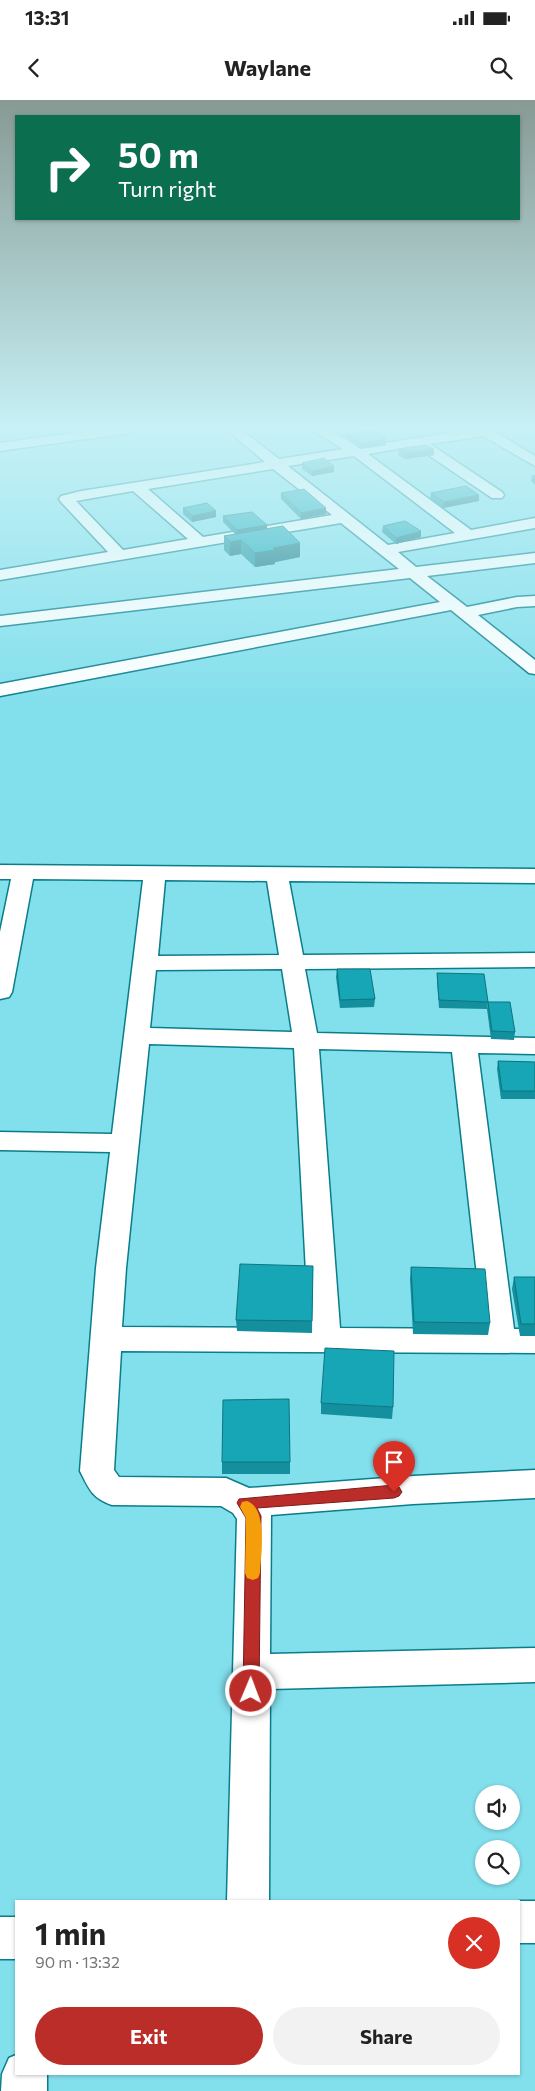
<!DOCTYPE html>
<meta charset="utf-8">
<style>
body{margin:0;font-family:Commissioner,sans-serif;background:#f2f2f2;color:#222;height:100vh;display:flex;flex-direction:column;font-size:19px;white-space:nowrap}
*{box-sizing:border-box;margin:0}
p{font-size:16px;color:#767676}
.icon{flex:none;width:28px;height:28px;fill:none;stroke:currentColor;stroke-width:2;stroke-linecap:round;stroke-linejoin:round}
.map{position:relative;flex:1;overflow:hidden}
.drawer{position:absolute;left:15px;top:1800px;width:505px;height:175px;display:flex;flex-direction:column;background:#fff;border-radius:0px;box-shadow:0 1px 4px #0004}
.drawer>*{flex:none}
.hud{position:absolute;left:15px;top:15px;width:505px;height:105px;border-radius:0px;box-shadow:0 1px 4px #0004;background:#0b6e4f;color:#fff;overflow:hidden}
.controls{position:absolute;left:475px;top:1685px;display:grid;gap:10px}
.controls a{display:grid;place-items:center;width:45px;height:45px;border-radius:50%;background:#fff;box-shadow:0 1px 4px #0004;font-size:25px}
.pin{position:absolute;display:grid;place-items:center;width:42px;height:42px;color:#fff;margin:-51px -21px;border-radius:50% 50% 50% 0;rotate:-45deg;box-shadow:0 0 5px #0007}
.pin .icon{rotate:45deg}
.me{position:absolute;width:55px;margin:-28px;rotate:1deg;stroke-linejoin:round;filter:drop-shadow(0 0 4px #0008)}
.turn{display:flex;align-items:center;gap:18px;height:105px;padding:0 20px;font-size:22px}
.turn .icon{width:65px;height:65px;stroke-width:2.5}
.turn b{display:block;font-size:35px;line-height:42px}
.round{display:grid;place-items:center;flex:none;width:52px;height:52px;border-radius:26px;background:#f2f2f2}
.overview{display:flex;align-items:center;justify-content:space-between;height:85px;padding:0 20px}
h1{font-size:30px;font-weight:700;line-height:38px}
.action{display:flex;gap:10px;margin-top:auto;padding:10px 20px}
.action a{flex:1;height:58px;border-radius:30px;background:#bb2d29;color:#fff;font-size:20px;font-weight:700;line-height:58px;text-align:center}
.action a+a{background:#f2f2f2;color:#222}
.status{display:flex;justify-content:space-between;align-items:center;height:35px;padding:0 25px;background:#fff;direction:ltr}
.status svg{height:14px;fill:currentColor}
header{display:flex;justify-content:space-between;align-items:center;height:65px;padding:0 20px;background:#fff;font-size:22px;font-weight:700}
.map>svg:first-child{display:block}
</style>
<div class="status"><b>13:31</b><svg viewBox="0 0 49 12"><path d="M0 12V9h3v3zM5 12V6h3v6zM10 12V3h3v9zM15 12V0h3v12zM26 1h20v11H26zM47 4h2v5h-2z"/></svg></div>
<header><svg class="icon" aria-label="back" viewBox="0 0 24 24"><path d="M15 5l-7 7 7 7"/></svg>Waylane<svg class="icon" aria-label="search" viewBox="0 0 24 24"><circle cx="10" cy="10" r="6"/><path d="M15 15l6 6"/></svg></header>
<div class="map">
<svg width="535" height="1991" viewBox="0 0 535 1991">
<rect width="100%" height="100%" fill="#82dfec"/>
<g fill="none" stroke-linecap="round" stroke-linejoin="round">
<defs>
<g id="minor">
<polygon points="103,329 136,329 129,333 0,351 0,343"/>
<path d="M226 329H240L279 359 343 349 315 332 314 329H329L359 347 476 329H491L535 356V366L483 336 430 344 502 392 504 395 502 398H492L415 346 368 354 471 430 535 418V428L398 452 416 467 535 453V463L427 476 467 507 517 497 535 496V506L517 507 478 515 535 560V574L529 573 451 510 0 596V584L440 502 410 478 0 526V516L399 469 341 423 0 480V470L108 452 61 402 59 399 61 396 81 391 265 362ZM354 356 455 433 388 445 288 366ZM273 369 332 415 203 437 148 389ZM133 391 188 439 123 450 76 401Z"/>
<path d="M0 765 535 769V783L289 781 303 855 535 853V867L305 869 317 933 535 938V954L478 953 514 1229H535V1253L121 1251 114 1370 119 1377 226 1378 249 1388 413 1376 535 1370V1398L413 1404 271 1415 270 1554 535 1548V1582L270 1589 269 1801H227L237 1419 233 1413 221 1406 112 1405C92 1398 89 1389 80 1371L96 1168 110 1052 0 1050V1032L112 1034 143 780 33 779 12 892 9 897 0 899V832L11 779H0ZM165 780 267 781 279 855 158 856ZM282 869 292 932 150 928 156 870ZM149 944 294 948 309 1228 122 1227 126 1168ZM319 949 452 952 483 1229 340 1228Z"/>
<rect x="519" y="1801" width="16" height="42"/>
<rect x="0" y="1817" width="16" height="42"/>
<polygon points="16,1955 16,1974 47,1974 47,1991 1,1991 2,1974 9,1958"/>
</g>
</defs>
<use href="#minor" stroke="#0a7d8a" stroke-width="3"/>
<use href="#minor" fill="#fff" fill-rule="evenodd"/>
</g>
<g fill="#138f9d">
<polygon points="346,334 386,339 386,345 360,349 346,339"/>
<polygon points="398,349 434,349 434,355 405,359 398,355"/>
<polygon points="302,363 334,372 312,376 302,369"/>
<polygon points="532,375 535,375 535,385 531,381"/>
<polygon points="281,393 326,408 326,414 301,419 281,399"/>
<polygon points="431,393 479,395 479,401 443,408 430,399"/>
<polygon points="183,408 216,411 216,417 192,422 183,414"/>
<polygon points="223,416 267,429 300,443 300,457 275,462 275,464 255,467 241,454 230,456 224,450 224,436 235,434 223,422"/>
<polygon points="383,426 421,437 396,444 382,432"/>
<polygon points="337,869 375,899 374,907 340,908 336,877"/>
<polygon points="437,873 488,902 487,909 439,908 437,881"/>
<polygon points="488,902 515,932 514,940 491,939 487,909"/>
<polygon points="498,961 535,962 535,999 501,999 497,969"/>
<polygon points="313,1166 312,1233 237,1231 236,1220"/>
<polygon points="411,1167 490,1223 488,1235 413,1234 410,1179"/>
<polygon points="514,1177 535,1177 535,1236 520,1236 512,1189"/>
<polygon points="321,1303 393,1307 392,1319 321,1314"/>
<rect x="222" y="1362" width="68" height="12"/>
</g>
<g fill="#0f747f">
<polygon points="386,339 386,345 360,349 361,343"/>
<polygon points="434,349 434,355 405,359 406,353"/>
<polygon points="334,366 334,372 312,376 312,371"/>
<polygon points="479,395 479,401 443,408 444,402"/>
<polygon points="326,408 326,414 301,419 301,413"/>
<polygon points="216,411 216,417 192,422 192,416"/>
<polygon points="267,425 267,431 237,436 237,430"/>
<polygon points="421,431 421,437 396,444 396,438"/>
<polygon points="241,440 241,454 230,456 230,442"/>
<polygon points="300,443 300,457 275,462 275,464 255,467 255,453 273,448"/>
</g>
<g fill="#16a6b6" stroke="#0f747f">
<polygon points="372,330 386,339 361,343 346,334"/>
<polygon points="426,345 434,349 406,353 398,349"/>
<polygon points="324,358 334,366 312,371 302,363"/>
<polygon points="466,386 479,395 444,402 431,393"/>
<polygon points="304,389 326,408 301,413 281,393"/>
<polygon points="207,403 216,411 192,416 183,408"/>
<polygon points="252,412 267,425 237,430 223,416"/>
<polygon points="405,421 421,431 396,438 383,426"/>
<polygon points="283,426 300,443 273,448 275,450 255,453 241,440 230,442 224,436"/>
<polygon points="337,869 370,869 375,899 340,900"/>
<polygon points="437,873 484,874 488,902 439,900"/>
<polygon points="488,902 510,902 515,932 492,931"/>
<polygon points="498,961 535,962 535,991 502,991"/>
<polygon points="240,1164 313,1166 312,1221 236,1220"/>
<polygon points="411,1167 485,1169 490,1223 414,1222"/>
<polygon points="514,1177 535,1177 535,1224 521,1224"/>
<polygon points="325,1248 394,1251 393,1307 321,1303"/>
<polygon points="289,1299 290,1362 222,1362 223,1300"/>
</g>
<linearGradient id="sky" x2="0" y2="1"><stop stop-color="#879a94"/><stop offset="0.54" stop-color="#c7f1f6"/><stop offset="1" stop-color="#c7f1f6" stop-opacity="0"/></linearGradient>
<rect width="535" height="607" fill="url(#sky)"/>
<polygon fill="#bb2d29" stroke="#7a1d1b" points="394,1385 399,1387 402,1392 399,1396 394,1398 257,1408 261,1416 259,1591 257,1596 251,1599 245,1596 243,1591 246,1418 237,1403 239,1399"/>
<path fill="#f59e0b" d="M247 1401C268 1408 261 1454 260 1473L258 1478 253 1480 247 1478 245 1473 246 1418 240 1407 242 1402Z"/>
</svg>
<div class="controls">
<a><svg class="icon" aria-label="sound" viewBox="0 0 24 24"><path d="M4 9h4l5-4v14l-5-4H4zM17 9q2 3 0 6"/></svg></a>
<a><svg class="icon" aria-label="search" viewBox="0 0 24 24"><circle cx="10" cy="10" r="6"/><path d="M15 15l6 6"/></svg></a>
</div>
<div class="pin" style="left:394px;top:1392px;background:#d93025"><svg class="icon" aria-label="arrive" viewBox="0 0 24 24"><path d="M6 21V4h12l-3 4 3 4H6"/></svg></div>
<svg class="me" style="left:251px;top:1591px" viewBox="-20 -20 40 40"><circle r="17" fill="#bb2d29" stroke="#fff" stroke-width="3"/><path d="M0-11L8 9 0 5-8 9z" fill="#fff"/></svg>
<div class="hud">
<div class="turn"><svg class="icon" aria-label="right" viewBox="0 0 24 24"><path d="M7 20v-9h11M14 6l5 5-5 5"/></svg><div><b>50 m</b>Turn right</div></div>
</div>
<section class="drawer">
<div class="overview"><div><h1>1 min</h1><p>90 m · 13:32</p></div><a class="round" style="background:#d93025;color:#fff"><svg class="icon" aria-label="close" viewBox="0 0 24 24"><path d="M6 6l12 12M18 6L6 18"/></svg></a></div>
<div class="action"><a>Exit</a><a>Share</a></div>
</section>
</div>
